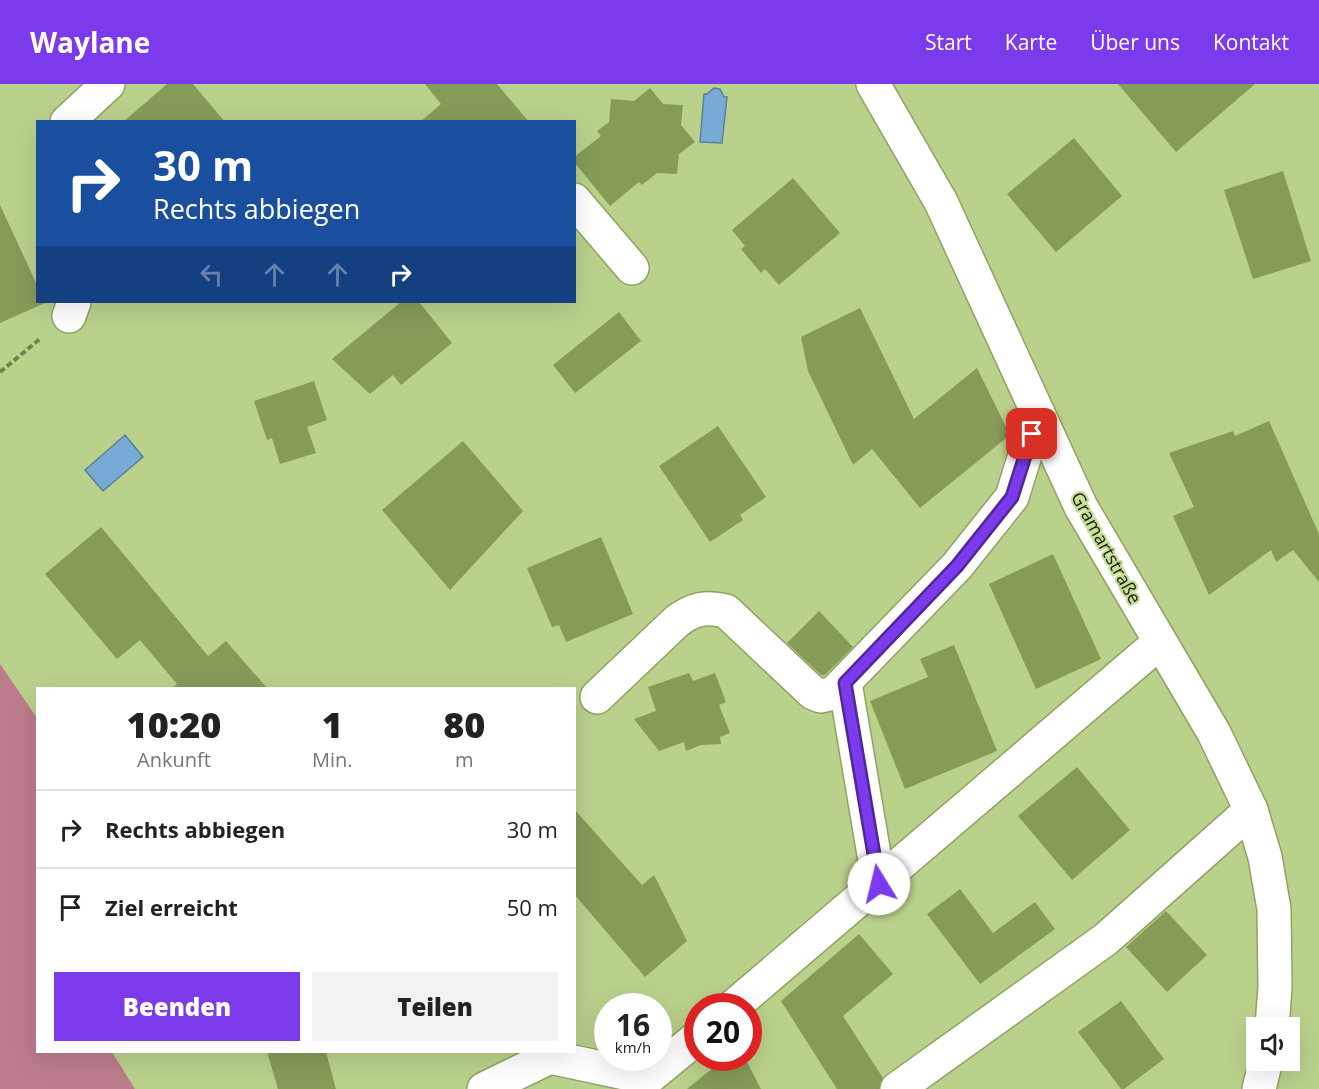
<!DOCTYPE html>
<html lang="de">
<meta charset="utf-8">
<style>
body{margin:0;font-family:"Open Sans",sans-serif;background:#f2f2f2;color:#222;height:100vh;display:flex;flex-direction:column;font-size:22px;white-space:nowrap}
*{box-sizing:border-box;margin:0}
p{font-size:20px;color:#767676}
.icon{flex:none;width:33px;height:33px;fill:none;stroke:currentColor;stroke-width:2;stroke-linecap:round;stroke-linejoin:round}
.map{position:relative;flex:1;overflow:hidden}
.side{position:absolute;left:36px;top:603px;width:540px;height:366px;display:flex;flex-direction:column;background:#fff;border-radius:0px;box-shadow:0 6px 24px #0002}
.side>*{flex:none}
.banner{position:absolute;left:36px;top:36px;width:540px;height:183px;border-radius:0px;box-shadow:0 6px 24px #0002;background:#1a4fa0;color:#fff;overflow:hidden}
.buttons{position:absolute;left:1246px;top:933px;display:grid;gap:12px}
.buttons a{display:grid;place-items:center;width:54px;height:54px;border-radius:0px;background:#fff;box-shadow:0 6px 24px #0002;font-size:30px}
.speed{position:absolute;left:594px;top:909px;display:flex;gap:12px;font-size:30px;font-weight:700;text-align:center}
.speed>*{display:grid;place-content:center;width:78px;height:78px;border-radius:50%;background:#fff;box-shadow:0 6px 24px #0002;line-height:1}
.speed small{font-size:15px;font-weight:400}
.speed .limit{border:9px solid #d22;background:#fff;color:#111}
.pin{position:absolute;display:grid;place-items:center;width:51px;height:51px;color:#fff;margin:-26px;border-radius:12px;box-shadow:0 3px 9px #0006}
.me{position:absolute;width:66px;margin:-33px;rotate:351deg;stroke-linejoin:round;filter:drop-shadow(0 0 4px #0008)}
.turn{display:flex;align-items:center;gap:21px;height:126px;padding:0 18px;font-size:27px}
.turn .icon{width:78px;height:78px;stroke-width:2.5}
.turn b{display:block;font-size:42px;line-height:51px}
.lanes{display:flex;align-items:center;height:57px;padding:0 18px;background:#0003;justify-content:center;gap:30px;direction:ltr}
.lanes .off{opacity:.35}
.eta{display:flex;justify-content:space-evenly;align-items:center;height:102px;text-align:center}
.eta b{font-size:36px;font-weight:800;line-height:42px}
.primary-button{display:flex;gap:12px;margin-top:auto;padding:12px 18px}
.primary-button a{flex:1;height:69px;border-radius:0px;background:#7c3aed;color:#fff;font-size:24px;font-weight:800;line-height:69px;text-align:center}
.primary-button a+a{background:#f2f2f2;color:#222}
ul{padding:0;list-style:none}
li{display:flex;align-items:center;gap:18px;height:78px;padding:0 18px;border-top:2px solid #e0e0e0}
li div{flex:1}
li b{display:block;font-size:22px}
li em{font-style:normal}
header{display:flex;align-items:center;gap:36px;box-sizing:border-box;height:84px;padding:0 30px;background:#7c3aed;color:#fff}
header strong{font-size:28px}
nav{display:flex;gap:33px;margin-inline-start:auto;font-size:21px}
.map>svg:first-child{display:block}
</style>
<header>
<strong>Waylane</strong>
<nav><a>Start</a><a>Karte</a><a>Über uns</a><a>Kontakt</a></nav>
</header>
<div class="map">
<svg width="1319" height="1005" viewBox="0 0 1319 1005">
<rect width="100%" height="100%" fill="#bad18c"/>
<polygon fill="#bc7c8c" points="0,580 37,634 38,968 112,968 135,1005 0,1005"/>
<g fill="#77abd5" stroke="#5a8197" stroke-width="1.5">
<polygon points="714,4 720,5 724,13 727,13 722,59 700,58 704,10 707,10"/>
<polygon points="125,351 143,373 103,407 85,386"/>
</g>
<g fill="#869b58">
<polygon points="167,0 193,0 225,38 123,38"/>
<polygon points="425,0 497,0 529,38 420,38 441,20"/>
<polygon points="1118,0 1255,0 1176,68"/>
<polygon points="650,4 663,20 683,21 681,41 695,58 679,70 677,90 657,89 642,101 639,98 610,122 574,78 574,73 601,52 597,47 609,38 611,15 634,17"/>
<polygon points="1074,54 1122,112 1056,168 1007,110"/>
<polygon points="1283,87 1311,177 1253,195 1224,106"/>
<polygon points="793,94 840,149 779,201 765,185 761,189 741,165 745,162 732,146"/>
<polygon points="0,121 38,203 38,218 45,219 0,239"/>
<polygon points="401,218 419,218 452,259 401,301 393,291 370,310 332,275"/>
<polygon points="860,224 914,335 977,284 1010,351 920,424 872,365 853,381 808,287 801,253"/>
<polygon points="619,228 641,257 575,309 553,281"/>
<polygon points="314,297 327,336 307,343 316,369 280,380 272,354 267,356 254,317"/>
<polygon points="1269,337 1319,450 1319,498 1293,466 1276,478 1271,466 1209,511 1173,432 1194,423 1169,369 1233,347 1235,352"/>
<polygon points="718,342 766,413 740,431 743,436 710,458 659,382"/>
<polygon points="463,357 523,427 450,506 382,426"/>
<polygon points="101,443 208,572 226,557 267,604 172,604 177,600 140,556 117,575 45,490"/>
<polygon points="601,453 633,530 566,558 559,541 552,543 527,484"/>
<polygon points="1053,470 1101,575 1036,605 989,500"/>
<polygon points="819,527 853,563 825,591 821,591 787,559"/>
<polygon points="954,561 997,667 905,705 870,617 928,593 920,575"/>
<polygon points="689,589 693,597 715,589 726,618 719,621 730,649 720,653 721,660 701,661 686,667 684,658 659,667 634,635 656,627 648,603"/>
<polygon points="1077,683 1130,746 1072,796 1018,732"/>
<polygon points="574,725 642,801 654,791 687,857 645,893 574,810"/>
<polygon points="960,805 993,849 1035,818 1055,845 980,900 927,830"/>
<polygon points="1166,827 1207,871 1167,908 1126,863"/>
<polygon points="859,850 893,890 843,932 883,994 879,1005 837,1005 781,917"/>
<polygon points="1121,917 1164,975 1124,1005 1121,1005 1078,948"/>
<polygon points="267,968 326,968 336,1005 278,1005"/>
<polygon points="725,974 745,974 761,1005 687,1005"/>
</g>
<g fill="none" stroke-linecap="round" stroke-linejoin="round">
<defs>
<g id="minor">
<polyline points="873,0 941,118 1081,423 1214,649 1251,726 1265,773 1274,825 1275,903 1272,944"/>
<polyline points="67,38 108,0"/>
<polyline points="574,116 632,184"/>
<polyline points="69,232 74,218"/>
<polyline points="845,599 879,800"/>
<path d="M597 613 677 537C693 525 706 522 726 527L813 609 821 612 834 609 957 482 1012 413 1038 329"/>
<polyline points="734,922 1160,558"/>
<polyline points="484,1005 550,973 648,994 698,953"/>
<polyline points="897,1005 1106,855 1251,726"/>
<polyline points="1259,1005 1266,976"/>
</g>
</defs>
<use href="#minor" stroke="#8ea360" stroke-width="36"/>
<polyline stroke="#718250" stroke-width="4" stroke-dasharray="6 3" stroke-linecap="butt" points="0,288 41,254"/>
<use href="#minor" stroke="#fff" stroke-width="33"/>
</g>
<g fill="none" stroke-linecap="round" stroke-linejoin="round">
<defs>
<polyline id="route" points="879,800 845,599 957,482 1012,413 1032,350"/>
</defs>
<use href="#route" stroke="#51269a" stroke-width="15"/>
<use href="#route" stroke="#7c3aed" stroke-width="10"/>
</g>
<g text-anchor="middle" stroke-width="4.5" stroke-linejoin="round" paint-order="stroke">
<g font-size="18" fill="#182005" stroke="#c7de98">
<text transform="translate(1106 464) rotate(61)" y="6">Gramartstraße</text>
</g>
</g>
</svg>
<div class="buttons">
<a><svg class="icon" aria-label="sound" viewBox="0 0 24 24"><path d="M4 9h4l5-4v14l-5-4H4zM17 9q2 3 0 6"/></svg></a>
</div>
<div class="speed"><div>16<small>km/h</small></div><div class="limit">20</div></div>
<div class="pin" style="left:1032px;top:350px;background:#d93025"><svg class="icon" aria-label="arrive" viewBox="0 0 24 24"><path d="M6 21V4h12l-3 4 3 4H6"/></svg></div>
<svg class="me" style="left:879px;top:800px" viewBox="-20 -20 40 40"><circle r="19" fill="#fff"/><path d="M0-13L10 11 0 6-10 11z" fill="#7c3aed"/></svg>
<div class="banner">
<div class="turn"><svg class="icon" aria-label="right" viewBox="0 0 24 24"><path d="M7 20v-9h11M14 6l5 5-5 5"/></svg><div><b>30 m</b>Rechts abbiegen</div></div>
<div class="lanes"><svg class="icon off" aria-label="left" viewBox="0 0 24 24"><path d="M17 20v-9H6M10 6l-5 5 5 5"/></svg><svg class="icon off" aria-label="ahead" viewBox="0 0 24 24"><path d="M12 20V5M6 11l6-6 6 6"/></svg><svg class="icon off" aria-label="ahead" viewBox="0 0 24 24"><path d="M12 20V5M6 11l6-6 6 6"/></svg><svg class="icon" aria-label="right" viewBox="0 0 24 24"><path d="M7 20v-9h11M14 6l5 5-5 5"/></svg></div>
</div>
<section class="side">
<div class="eta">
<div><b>10:20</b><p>Ankunft</p></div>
<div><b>1</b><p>Min.</p></div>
<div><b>80</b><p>m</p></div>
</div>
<ul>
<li><svg class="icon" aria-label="right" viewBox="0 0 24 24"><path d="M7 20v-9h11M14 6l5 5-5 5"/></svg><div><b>Rechts abbiegen</b></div><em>30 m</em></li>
<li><svg class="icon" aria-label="arrive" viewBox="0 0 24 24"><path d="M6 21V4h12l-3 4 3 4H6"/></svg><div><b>Ziel erreicht</b></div><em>50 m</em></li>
</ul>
<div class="primary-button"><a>Beenden</a><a>Teilen</a></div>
</section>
</div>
